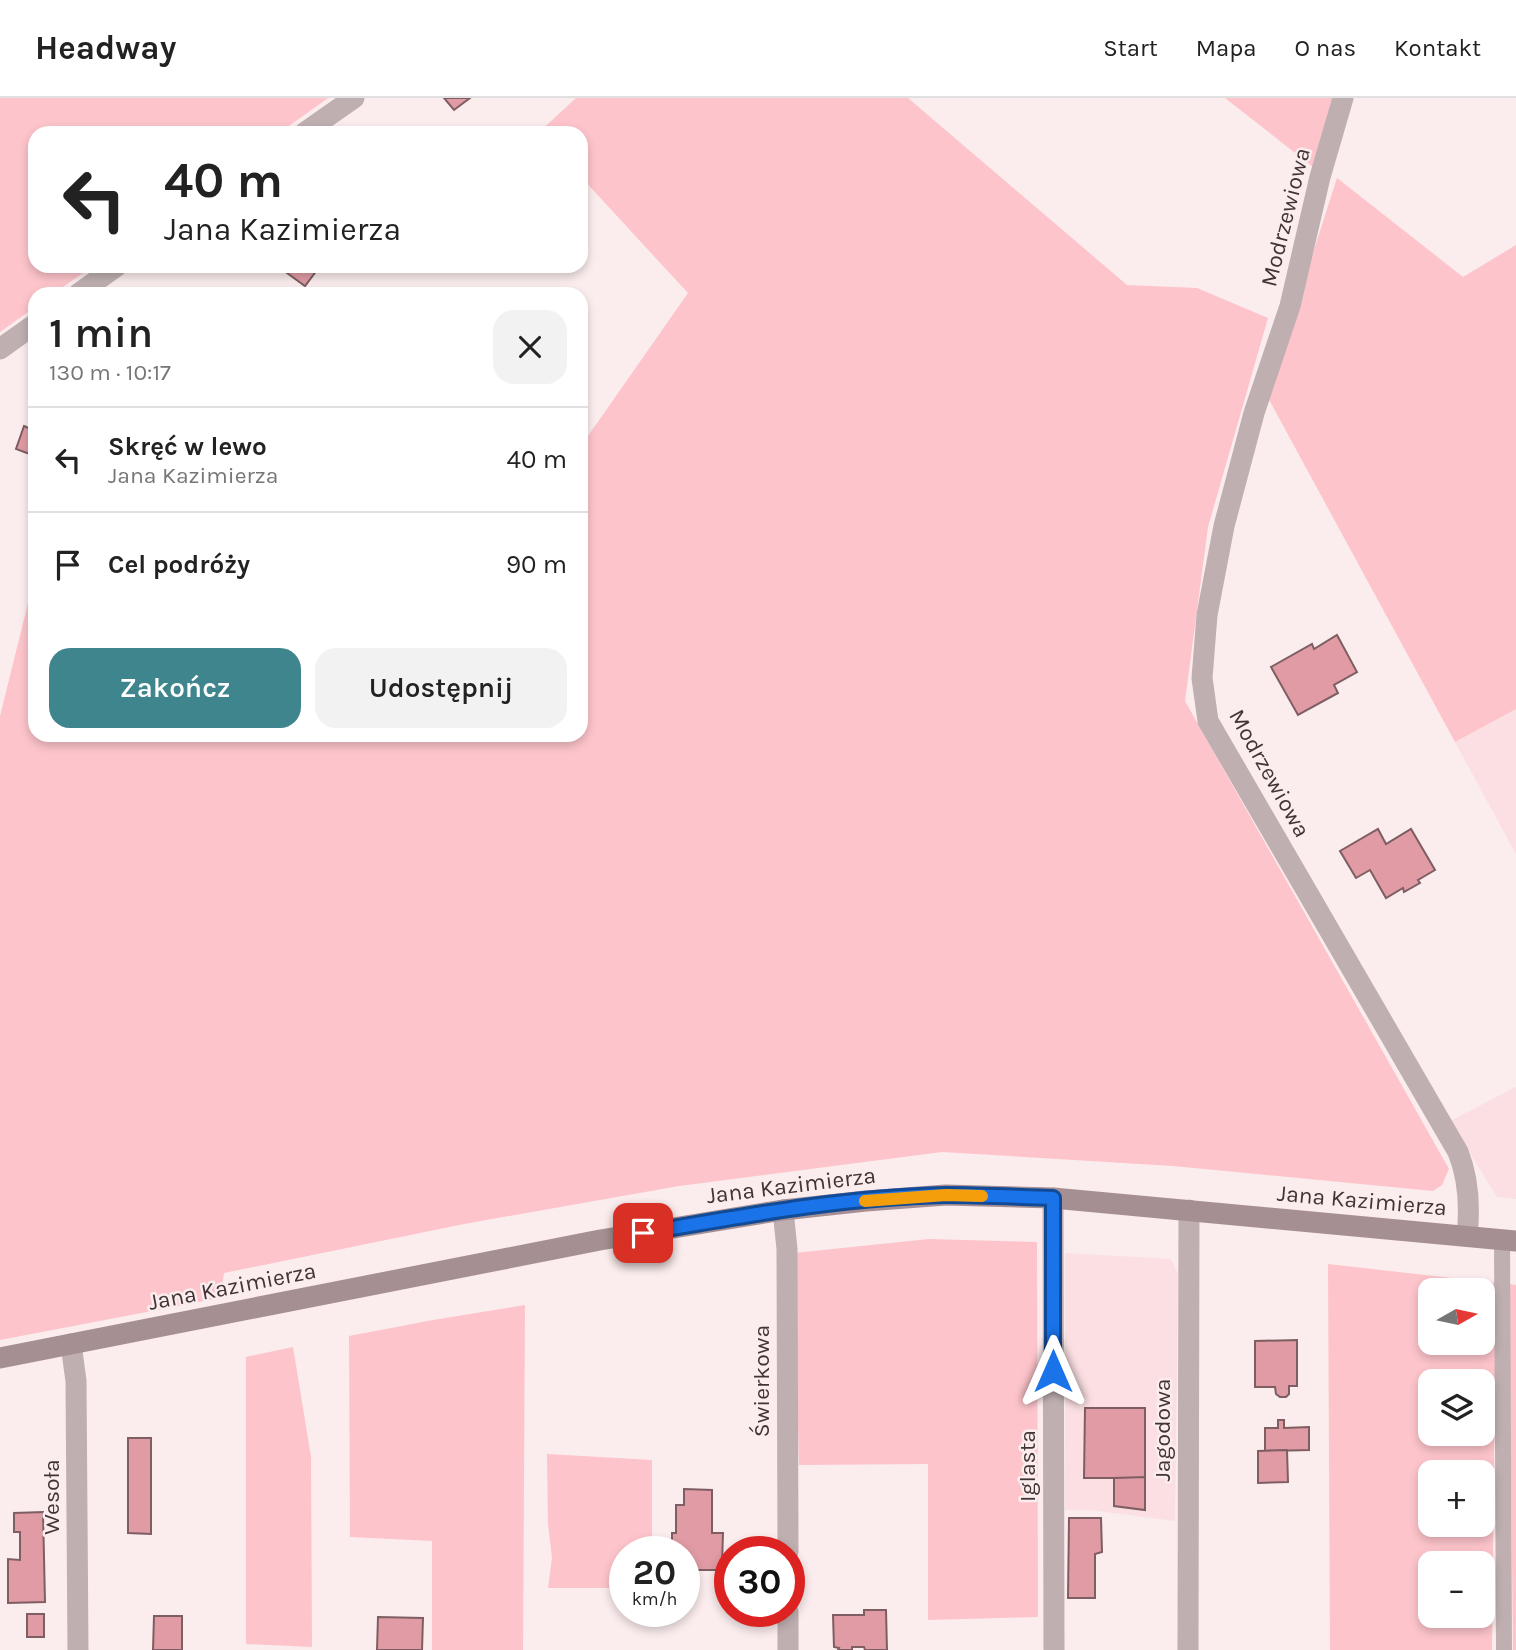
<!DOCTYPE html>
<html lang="pl">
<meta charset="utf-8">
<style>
body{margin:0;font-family:Karla,sans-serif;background:#f2f2f2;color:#222;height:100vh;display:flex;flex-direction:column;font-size:26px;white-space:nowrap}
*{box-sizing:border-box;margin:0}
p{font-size:23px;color:#767676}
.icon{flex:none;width:38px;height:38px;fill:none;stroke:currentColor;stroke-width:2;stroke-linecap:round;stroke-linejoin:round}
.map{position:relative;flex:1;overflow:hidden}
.side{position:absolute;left:28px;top:189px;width:560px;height:455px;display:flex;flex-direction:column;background:#fff;border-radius:21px;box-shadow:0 4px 10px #0003}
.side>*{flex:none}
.banner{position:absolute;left:28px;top:28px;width:560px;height:147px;border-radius:21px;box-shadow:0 4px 10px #0003;background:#fff;color:#222;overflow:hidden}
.needle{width:46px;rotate:81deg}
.tools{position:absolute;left:1418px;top:1180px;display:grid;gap:14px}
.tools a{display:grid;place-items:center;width:77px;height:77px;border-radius:14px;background:#fff;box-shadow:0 4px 10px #0003;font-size:35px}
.speed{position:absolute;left:609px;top:1438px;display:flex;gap:14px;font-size:35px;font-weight:700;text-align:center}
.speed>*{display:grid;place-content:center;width:91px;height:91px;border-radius:50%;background:#fff;box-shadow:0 4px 10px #0003;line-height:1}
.speed small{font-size:18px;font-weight:400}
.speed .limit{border:10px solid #d22;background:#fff;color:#111}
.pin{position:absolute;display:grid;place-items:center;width:60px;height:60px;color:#fff;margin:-30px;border-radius:14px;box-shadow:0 4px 10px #0006}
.me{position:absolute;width:77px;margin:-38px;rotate:0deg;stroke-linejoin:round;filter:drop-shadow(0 0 5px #0008)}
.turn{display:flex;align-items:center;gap:24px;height:147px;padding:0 21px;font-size:32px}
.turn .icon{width:91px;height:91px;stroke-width:2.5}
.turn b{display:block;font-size:49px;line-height:60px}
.round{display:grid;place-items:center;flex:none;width:74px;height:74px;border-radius:21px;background:#f2f2f2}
.head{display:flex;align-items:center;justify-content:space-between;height:119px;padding:0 21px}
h1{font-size:42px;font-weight:600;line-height:52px}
.button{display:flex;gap:14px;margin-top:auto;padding:14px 21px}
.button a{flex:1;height:80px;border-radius:21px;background:#3e858d;color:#fff;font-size:28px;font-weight:600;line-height:80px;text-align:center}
.button a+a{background:#f2f2f2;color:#222}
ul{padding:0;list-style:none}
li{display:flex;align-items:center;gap:21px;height:105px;padding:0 21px;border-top:2px solid #e0e0e0}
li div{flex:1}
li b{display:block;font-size:26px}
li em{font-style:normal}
header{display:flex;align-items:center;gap:42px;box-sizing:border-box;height:98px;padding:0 35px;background:#fff;border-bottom:2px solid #e0e0e0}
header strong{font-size:33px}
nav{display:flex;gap:38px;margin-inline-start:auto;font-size:24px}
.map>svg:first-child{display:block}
</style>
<header>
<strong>Headway</strong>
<nav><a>Start</a><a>Mapa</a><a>O nas</a><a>Kontakt</a></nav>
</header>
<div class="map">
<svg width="1516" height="1552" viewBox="0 0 1516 1552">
<rect width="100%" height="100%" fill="#fbeced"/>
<g fill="#fbdfe2">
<polygon points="1516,611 1516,756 1455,644"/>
<polygon points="1516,989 1516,1101 1497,1099 1450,1023"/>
<polygon points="1065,1155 1171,1161 1178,1176 1175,1423 1090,1412 1065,1412"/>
</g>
<g fill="#fdc4cb" fill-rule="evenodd">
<polygon points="0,0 328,0 279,35 35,35 35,168 93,168 53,196 35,196 35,209 0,234"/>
<polygon points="576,0 908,0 1127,187 1197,190 1268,220 1208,429 1185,603 1449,1071 1442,1087 1433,1093 1173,1068 942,1054 679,1088 464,1126 224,1175 220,1200 0,1242 0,618 35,477 35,637 581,637 581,348 688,195 581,79 581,35 540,35 539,34"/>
<polygon points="1225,0 1332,0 1313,69"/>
<polygon points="1337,80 1463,179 1516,147 1516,611 1455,644 1267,298"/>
<polygon points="929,1141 1037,1144 1038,1519 928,1522 928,1366 799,1367 794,1155"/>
<path d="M1328 1166 1496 1185 1492 1552H1330ZM1430 1192H1482V1244H1430ZM1430 1283H1482V1335H1430ZM1430 1374H1482V1426H1430ZM1430 1465H1482V1517H1430Z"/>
<polygon points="1509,1186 1516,1187 1516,1552 1513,1552"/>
<polygon points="525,1207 523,1552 432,1552 432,1443 350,1439 349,1238 433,1222"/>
<polygon points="293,1249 311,1359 312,1549 246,1546 246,1259"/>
<polygon points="547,1356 652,1362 652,1454 625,1454 625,1490 548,1490 552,1460 548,1426"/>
</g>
<g fill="#e09ba4" stroke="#7e5e62" stroke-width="2">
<polygon points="444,0 470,0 454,12"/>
<polygon points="282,168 320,168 305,188 280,170"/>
<polygon points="24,328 35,333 35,358 16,351"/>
<polygon points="1337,537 1357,574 1334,587 1338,595 1298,617 1271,569 1312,546 1314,551"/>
<polygon points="1378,731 1386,746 1411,731 1435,772 1418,782 1420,785 1404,794 1403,790 1386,800 1370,772 1356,780 1340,753"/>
<polygon points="1297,1242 1297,1288 1289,1288 1289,1296 1286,1299 1280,1299 1276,1296 1275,1289 1255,1289 1255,1243"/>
<polygon points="1085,1310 1145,1310 1145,1380 1084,1380"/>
<polygon points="1278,1322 1284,1322 1284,1330 1309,1329 1309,1352 1265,1353 1265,1330 1278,1330"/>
<polygon points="128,1340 151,1340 151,1436 128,1435"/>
<polygon points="1287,1352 1288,1384 1258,1385 1258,1353"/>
<polygon points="1145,1379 1145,1412 1114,1408 1114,1380"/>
<polygon points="684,1391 712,1392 712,1435 723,1435 722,1466 716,1472 684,1472 684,1454 672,1454 672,1435 676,1435 676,1407 684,1407"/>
<polygon points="43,1414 45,1504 8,1505 8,1461 20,1462 20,1434 14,1434 14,1415"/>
<polygon points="1069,1420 1101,1420 1102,1454 1095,1456 1095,1500 1068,1500"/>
<polygon points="864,1512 886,1512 887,1552 865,1552 864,1549 852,1549 852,1552 838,1552 839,1550 834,1549 833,1517 864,1517"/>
<rect x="27" y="1516" width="17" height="23"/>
<polygon points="154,1518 182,1518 182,1552 153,1552"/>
<polygon points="378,1519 423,1520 422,1552 377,1552"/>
</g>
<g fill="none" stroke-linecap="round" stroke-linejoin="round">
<polyline stroke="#bfafb0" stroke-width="16" points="1502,1142 1504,1552"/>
<g stroke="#bfafb0" stroke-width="21">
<path d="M1343 0 1320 79 1290 208 1254 315 1224 428 1207 517 1202 580 1208 623 1458 1054C1469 1081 1470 1110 1467 1138"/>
<polyline points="304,35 354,0"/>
<polyline points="78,196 117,168"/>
<polyline points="0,251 35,226"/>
<polyline points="1053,1100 1054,1552"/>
<polyline points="783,1112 787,1151 788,1454"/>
<polyline points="71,1246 76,1283 78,1552"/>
<polyline points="788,1514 788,1552"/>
<polyline points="1188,1552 1189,1112"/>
</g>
<polyline stroke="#a68f92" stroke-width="21" points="0,1260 600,1142 783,1112 866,1103 946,1097 1053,1100 1516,1143"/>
</g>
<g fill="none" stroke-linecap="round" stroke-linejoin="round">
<defs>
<path id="route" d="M643 1135C743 1118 844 1099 946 1097 981 1097 1017 1099 1053 1100V1273"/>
</defs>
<use href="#route" stroke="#114b97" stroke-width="18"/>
<use href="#route" stroke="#1a73e8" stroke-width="12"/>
<polyline stroke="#f59e0b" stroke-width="12" points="865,1103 946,1097 982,1098"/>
</g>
<g text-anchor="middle" stroke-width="5" stroke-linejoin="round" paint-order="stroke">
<g font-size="23" fill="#423436" stroke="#fbeced">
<text transform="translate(1285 119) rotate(-76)" y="8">Modrzewiowa</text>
<text transform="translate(1270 675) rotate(61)" y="8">Modrzewiowa</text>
<text transform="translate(791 1087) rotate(-7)" y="8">Jana Kazimierza</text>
<text transform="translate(1362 1102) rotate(5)" y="8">Jana Kazimierza</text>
<text transform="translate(232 1188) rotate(-11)" y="8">Jana Kazimierza</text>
<text transform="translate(761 1283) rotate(-90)" y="8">Świerkowa</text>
<text transform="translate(1162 1332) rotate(-90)" y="8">Jagodowa</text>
<text transform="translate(1027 1368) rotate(-90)" y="8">Iglasta</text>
<text transform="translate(51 1399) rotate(-90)" y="8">Wesoła</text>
</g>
</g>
</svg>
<div class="tools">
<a><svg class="needle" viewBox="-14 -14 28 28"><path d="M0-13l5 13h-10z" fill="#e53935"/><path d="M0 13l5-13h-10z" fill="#767676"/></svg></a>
<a><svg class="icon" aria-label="layers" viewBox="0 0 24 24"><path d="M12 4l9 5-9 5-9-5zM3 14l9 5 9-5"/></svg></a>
<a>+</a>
<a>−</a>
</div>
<div class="speed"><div>20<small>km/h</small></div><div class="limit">30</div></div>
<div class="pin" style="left:643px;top:1135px;background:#d93025"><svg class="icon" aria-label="arrive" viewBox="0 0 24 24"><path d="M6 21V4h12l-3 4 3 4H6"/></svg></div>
<svg class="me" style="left:1053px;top:1273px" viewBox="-20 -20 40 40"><path d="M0-17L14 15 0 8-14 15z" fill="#1a73e8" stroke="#fff" stroke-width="4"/></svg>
<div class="banner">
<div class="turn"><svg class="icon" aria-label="left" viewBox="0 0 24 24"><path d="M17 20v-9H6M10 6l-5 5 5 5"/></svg><div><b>40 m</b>Jana Kazimierza</div></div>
</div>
<section class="side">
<div class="head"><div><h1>1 min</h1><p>130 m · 10:17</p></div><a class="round"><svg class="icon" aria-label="close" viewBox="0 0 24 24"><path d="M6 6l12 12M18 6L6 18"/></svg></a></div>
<ul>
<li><svg class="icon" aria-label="left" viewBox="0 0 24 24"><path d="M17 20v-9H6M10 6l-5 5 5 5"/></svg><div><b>Skręć w lewo</b><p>Jana Kazimierza</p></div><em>40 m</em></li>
<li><svg class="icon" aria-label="arrive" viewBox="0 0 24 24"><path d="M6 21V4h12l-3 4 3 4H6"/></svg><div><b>Cel podróży</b></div><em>90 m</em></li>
</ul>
<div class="button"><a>Zakończ</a><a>Udostępnij</a></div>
</section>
</div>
